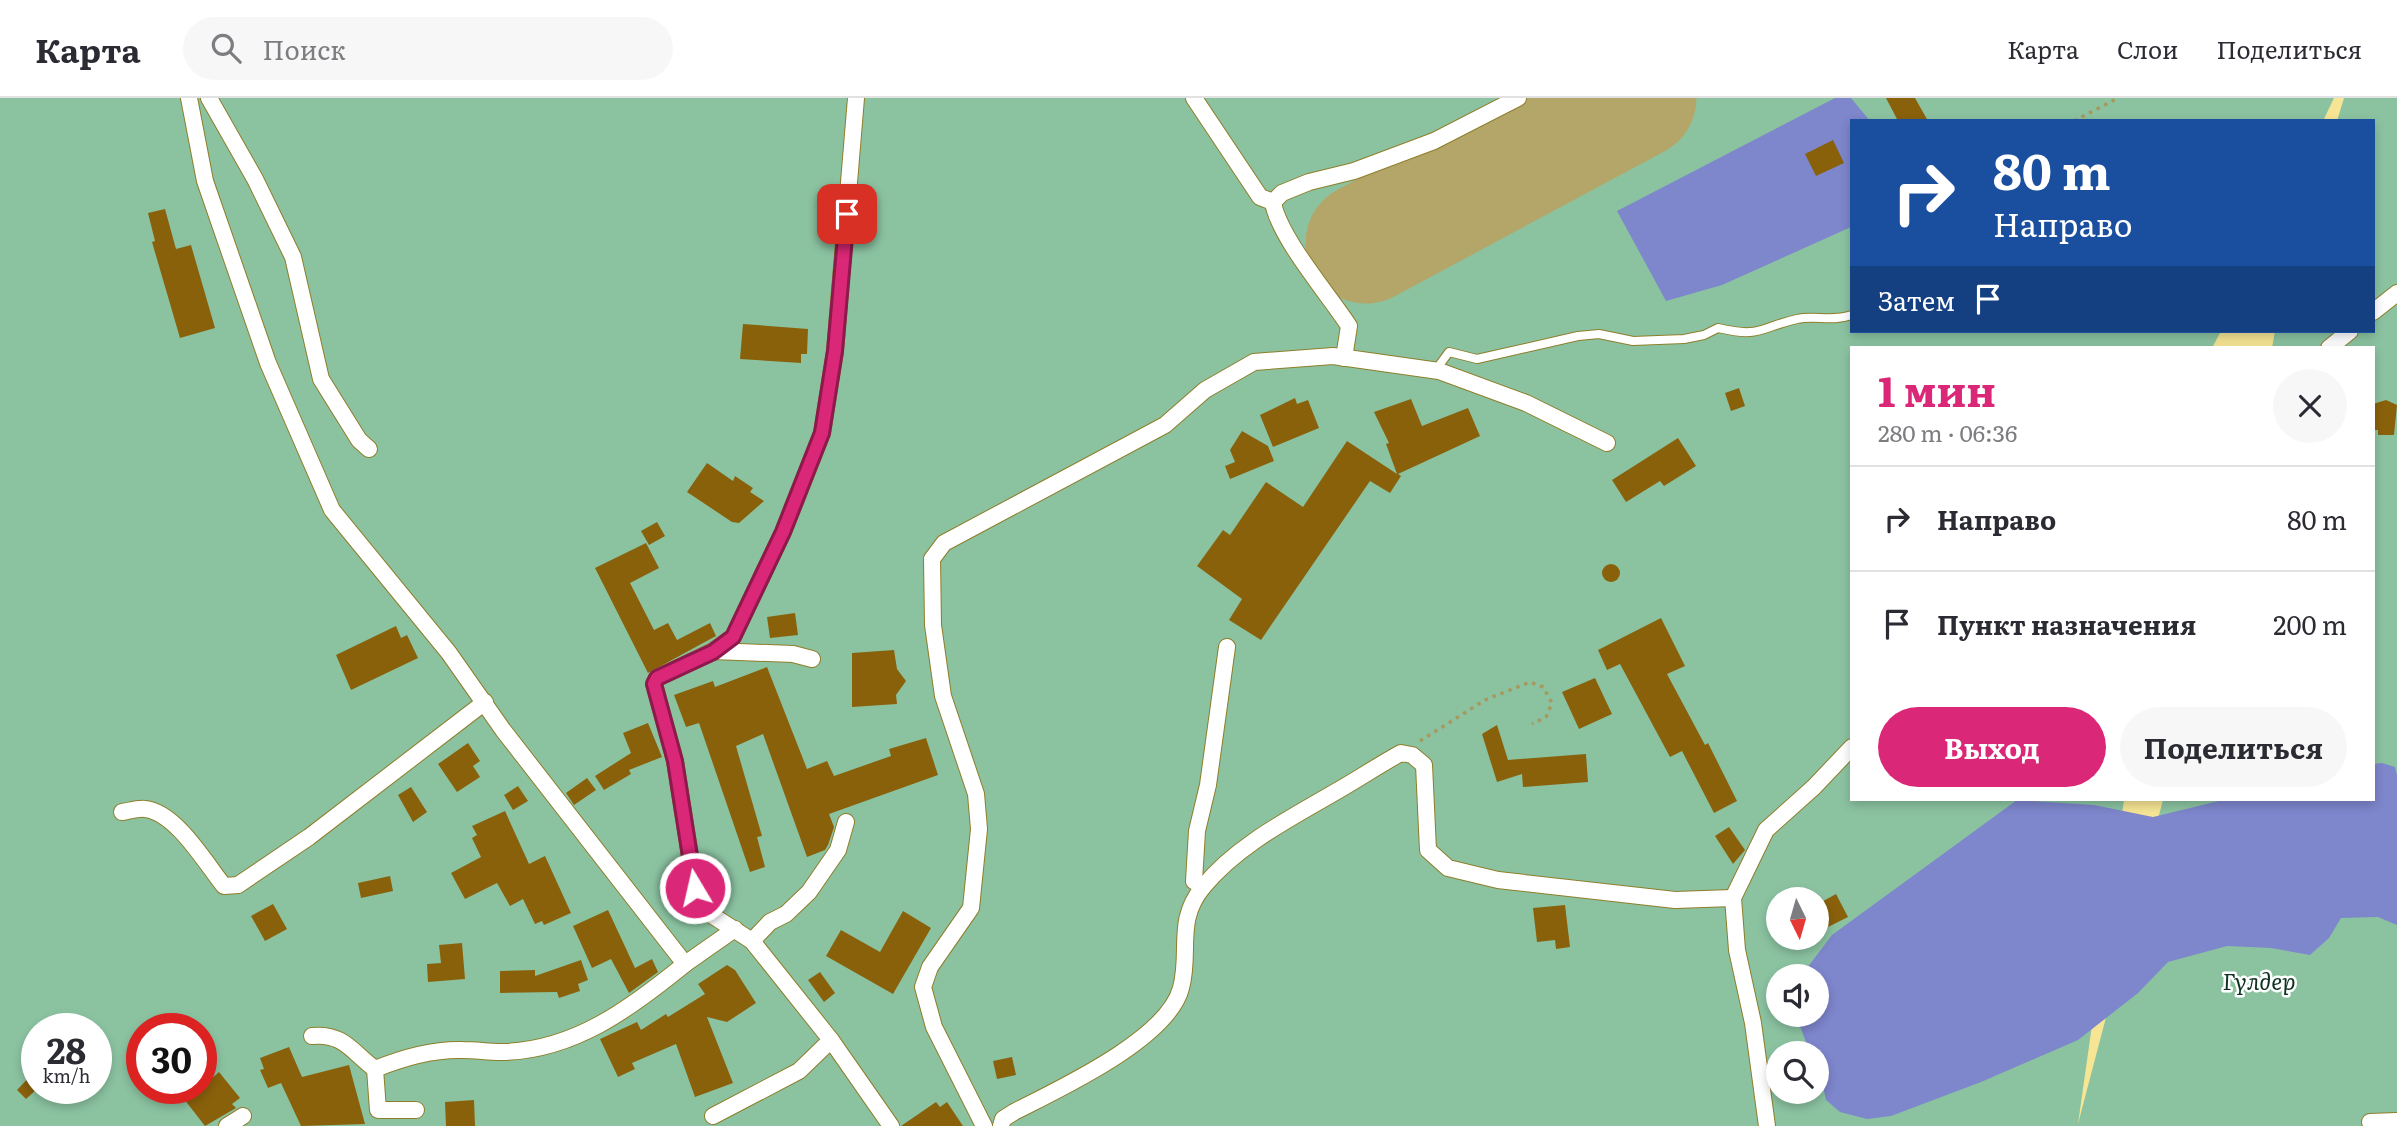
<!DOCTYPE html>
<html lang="ru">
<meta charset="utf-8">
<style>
body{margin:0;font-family:Literata,serif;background:#f7f7f7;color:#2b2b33;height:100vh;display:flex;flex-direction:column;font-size:26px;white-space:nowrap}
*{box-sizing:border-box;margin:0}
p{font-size:23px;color:#7c7c81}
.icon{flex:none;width:38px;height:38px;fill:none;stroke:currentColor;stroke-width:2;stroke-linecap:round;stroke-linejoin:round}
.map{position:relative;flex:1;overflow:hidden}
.drawer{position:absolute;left:1850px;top:248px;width:525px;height:455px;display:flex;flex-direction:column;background:#fff;border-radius:0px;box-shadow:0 4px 10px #0003}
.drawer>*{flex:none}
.banner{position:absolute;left:1850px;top:21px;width:525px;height:214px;border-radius:0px;box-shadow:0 4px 10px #0003;background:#1a4fa0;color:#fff;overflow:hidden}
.needle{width:46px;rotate:175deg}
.tools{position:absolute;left:1766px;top:789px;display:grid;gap:14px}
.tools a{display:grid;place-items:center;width:63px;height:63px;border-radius:50%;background:#fff;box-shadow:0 4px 10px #0003;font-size:35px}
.speed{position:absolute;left:21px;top:915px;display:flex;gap:14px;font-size:35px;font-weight:700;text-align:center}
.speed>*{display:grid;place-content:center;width:91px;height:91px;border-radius:50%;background:#fff;box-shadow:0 4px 10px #0003;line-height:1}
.speed small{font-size:18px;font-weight:400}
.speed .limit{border:10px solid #d22;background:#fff;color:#111}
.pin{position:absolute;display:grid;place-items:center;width:60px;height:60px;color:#fff;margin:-30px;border-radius:14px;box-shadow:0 4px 10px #0006}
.me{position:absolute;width:77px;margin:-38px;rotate:351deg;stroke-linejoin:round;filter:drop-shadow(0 0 5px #0008)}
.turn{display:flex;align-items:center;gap:24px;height:147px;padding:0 28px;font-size:32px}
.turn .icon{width:91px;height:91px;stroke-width:2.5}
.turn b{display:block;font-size:49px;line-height:60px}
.then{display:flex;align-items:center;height:66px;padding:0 28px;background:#0003;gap:14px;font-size:26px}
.round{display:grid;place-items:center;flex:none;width:74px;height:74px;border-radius:37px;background:#f7f7f7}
.head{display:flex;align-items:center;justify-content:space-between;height:119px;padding:0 28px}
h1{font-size:42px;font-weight:700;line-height:52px;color:#db2777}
.primary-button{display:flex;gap:14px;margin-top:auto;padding:14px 28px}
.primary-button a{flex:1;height:80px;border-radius:42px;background:#db2777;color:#fff;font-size:28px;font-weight:700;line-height:80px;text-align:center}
.primary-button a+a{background:#f7f7f7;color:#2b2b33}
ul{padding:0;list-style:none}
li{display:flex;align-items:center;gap:21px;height:105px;padding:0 28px;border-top:2px solid #e1e1e2}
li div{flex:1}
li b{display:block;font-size:26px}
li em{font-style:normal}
header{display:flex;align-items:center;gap:42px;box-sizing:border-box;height:98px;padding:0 35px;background:#fff;border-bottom:2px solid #e1e1e2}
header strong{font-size:33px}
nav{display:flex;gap:38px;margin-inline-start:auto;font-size:24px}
.search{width:490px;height:63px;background:#f7f7f7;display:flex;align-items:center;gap:18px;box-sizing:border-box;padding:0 24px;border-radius:38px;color:#7c7c81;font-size:26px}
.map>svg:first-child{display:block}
</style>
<header>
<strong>Карта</strong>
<div class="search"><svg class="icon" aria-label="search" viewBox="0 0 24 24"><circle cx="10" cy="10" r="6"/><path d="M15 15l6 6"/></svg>Поиск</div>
<nav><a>Карта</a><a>Слои</a><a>Поделиться</a></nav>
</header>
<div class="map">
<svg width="2397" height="1028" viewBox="0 0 2397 1028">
<rect width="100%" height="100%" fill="#f6e594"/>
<path fill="#8bc3a1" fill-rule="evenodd" d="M0 0H2334L2323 23H1852V233H2221L2212 250H1852V702H2124L2078 1026 2163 702H2373V250H2272L2275 233H2373V23H2337L2344 0H2397V1028H0ZM1778 802H1816V840H1778ZM1778 878H1816V917H1778ZM37 931H96V990H37ZM142 931H201V990H142ZM1778 956H1816V994H1778Z"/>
<g fill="#7e86cc">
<polygon points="1835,0 1851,0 1870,23 1852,23 1851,129 1722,187 1666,203 1617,113"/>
<polygon points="2382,665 2395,669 2397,677 2397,827 2378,819 2341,820 2329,840 2310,857 2271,850 2227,848 2168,864 2138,895 2078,942 1981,984 1891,1018 1867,1021 1840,1014 1826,1002 1816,956 1810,955 1800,928 1800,917 1816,917 1816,878 1801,878 1832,837 2017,702 2094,707 2153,719 2223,702 2373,702 2373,666"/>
</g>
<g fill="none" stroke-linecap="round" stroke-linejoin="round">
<polyline stroke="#b4a668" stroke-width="121" points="1366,145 1636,0"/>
</g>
<g fill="#8a610b">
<polygon points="1886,0 1915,0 1928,23 1898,23"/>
<polygon points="1833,42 1844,65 1816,78 1805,56"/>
<polygon points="165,111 176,151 191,147 215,230 180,240 152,144 155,143 148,115"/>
<polygon points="743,226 808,231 807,256 801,256 801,265 740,261"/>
<polygon points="1739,290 1745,308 1731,313 1725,295"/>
<polygon points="1295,300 1297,306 1308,302 1319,330 1273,349 1260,317"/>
<polygon points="1411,301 1422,328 1468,310 1480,338 1398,376 1401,378 1390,395 1370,383 1261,542 1229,522 1242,501 1197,468 1223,432 1230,437 1266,384 1303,409 1347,343 1397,376 1386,346 1389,345 1374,314"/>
<polygon points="2386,302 2397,307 2394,337 2378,337 2378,332 2373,332 2373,306"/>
<polygon points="1242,333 1268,348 1274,363 1230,381 1225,368 1235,364 1230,352"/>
<polygon points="1678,340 1696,368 1664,388 1660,383 1626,404 1612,382"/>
<polygon points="707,365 733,383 735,378 753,390 750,394 764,403 739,425 732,424 687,394"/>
<polygon points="657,424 665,438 649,447 641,433"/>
<polygon points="646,445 659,470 630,485 654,532 668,525 677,542 710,525 716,538 648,575 595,470"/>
<circle cx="1611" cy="475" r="9"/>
<polygon points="795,515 798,537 770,540 767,519"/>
<polygon points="1661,520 1685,568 1667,576 1705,647 1708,645 1737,703 1714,715 1682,653 1670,659 1620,566 1607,572 1598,552"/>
<polygon points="396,528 401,540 407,537 418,560 351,592 336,557"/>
<polygon points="894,552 897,571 906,583 896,597 897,606 852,609 852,555"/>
<polygon points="767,569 807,671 827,663 834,678 891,658 889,651 926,640 938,677 829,716 834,729 828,747 825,752 807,759 763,636 736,648 762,738 757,739 765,769 750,774 699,625 686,629 674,597 713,583 715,589"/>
<polygon points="1595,580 1612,616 1579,631 1562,594"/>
<polygon points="648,625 662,659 629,672 631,676 604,692 595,678 631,655 623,635"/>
<polygon points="1497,627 1508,662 1586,656 1588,684 1523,689 1522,676 1497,684 1482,636"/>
<polygon points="468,645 480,663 473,668 480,679 457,694 438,666"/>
<polygon points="587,680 596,692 574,707 566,695"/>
<polygon points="518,688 528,703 513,712 504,697"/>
<polygon points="411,689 427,714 413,724 398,697"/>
<polygon points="505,713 529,766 545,758 571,815 544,827 542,823 535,826 523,801 510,808 497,785 465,801 451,775 481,759 472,740 477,737 472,728"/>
<polygon points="1729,729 1745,752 1733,766 1715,738"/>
<polygon points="390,778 393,793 361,800 358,785"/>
<polygon points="1836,796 1848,819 1820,833 1816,825 1816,807"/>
<polygon points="273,806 287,831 265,843 251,818"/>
<polygon points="1565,807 1570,849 1556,851 1555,842 1537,844 1533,810"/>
<polygon points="608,812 635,870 652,861 658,874 629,895 611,861 592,870 573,828"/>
<polygon points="903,813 931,830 893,896 826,858 841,832 880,854"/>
<polygon points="462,845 465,881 428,884 427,866 441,865 439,847"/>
<polygon points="581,862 588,882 578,886 580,893 559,900 557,894 500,895 500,873 535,872 535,878"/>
<polygon points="727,867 735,872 756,905 727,924 707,919 733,985 695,999 676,946 632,965 635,971 618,979 600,941 637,924 641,932 666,916 668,919 705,896 698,886"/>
<polygon points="820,874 835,895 824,904 808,882"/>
<polygon points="289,949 302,979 349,967 365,1026 301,1028 281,985 268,990 260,972 264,971 260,960"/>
<polygon points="1012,959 1016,977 997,981 993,963"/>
<polygon points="37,971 37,991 26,1001 17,992"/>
<polygon points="219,974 240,1000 232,1006 236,1010 205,1028 184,1001 201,990"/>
<polygon points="474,1002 475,1028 446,1028 445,1004"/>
<polygon points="936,1004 940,1009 947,1004 963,1028 901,1028"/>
</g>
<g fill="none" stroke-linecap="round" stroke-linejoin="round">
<defs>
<path id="lane" d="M1435 273 1449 254 1477 261 1578 238 1599 236 1633 243 1684 241 1704 237 1718 230C1761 240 1758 230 1797 221 1815 217 1831 224 1852 217"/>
<g id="street">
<polyline points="189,0 205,83 268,265 332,412 449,555 503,632 685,866 735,831"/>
<polyline points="209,0 255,81 293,159 321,281 359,342 369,351"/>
<polyline points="1194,0 1260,99 1273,104 1282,95 1309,84 1354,73 1434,43 1518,0"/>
<path d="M1273 104C1278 138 1329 197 1349 228L1344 260"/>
<polyline points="2373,214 2397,195"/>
<polyline points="2329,250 2350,233"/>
<polyline points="713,553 793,556 812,561"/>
<path d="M122 714C129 713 138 710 145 711 176 714 206 766 224 788L238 787 309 739 485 604"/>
<polyline points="846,724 838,752 809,794 786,816 770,824 752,843 710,816 695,790 675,663 654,586 657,580 713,553 733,539 783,434 822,335 835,253 856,0"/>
<polyline points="1203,789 1194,783 1197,733 1208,687 1227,549"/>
<polyline points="752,843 831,942 891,1028"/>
<path d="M312 938C344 935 352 954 375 971"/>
<path d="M416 1012H378L375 971C402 960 434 951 463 952 476 952 488 954 501 954 574 953 631 910 685 866"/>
<polyline points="713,1018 799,973 831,942"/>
<polyline points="2370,1024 2397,1023"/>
<polyline points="227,1028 243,1018"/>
<polyline points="984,1028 934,929 923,889 930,869 971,810 979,731 976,696 943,598 933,527 932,461 944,445 1165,327 1205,292 1254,264 1333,258 1439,273 1526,305 1607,345"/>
<path d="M1001 1028 1003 1021 1014 1014C1059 991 1168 941 1181 890 1191 853 1175 823 1203 789 1237 747 1291 720 1337 693 1358 681 1379 667 1401 655L1412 657 1424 667 1428 752 1448 770 1498 782 1675 802 1733 800"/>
<polyline points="1767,1028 1753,925 1737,852 1733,800 1766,732 1814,689 1852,649"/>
</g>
</defs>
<use href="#lane" stroke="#8e7e2a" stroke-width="10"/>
<use href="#street" stroke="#8e7e2a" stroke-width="18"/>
<g stroke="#a6995f" stroke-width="3.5" stroke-dasharray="3.5 5" stroke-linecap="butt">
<polyline points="2074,23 2118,0"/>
<polyline points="1420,643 1485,602 1530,584 1543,589 1552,605 1546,619 1532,626"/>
</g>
<use href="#lane" stroke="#fff" stroke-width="8"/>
<use href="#street" stroke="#fff" stroke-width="16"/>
</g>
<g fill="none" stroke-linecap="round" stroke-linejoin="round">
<defs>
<polyline id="route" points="695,790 675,663 654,586 657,580 713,554 733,539 783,434 822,335 835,253 847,116"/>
</defs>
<use href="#route" stroke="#8e194d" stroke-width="18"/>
<use href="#route" stroke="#db2777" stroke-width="12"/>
</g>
<g text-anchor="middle" stroke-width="5" stroke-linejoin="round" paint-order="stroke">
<g font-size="23" font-style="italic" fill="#0e3320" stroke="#fff">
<text x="2259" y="892">Гүлдер</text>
</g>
</g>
</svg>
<div class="tools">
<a><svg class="needle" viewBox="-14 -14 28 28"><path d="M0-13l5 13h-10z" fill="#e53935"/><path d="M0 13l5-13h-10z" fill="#7c7c81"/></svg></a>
<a><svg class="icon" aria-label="sound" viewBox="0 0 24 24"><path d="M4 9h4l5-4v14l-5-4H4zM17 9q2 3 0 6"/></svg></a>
<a><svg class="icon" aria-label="search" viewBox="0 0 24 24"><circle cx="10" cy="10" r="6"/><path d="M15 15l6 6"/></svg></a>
</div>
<div class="speed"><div>28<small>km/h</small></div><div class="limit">30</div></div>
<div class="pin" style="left:847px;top:116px;background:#d93025"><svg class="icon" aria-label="arrive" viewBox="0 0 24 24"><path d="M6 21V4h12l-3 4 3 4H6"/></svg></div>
<svg class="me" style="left:695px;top:790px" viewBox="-20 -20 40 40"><circle r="17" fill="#db2777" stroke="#fff" stroke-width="3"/><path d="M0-11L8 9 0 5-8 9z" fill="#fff"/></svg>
<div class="banner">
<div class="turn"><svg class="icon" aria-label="right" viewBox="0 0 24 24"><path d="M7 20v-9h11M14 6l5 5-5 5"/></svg><div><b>80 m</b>Направо</div></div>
<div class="then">Затем<svg class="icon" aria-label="arrive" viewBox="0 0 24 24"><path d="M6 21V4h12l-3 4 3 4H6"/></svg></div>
</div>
<section class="drawer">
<div class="head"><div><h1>1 мин</h1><p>280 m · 06:36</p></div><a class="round"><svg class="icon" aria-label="close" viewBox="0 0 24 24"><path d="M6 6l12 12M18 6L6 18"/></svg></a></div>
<ul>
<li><svg class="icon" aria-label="right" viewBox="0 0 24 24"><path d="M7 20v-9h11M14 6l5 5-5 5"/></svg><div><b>Направо</b></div><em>80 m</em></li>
<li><svg class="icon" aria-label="arrive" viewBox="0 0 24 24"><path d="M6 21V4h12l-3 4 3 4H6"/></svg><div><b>Пункт назначения</b></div><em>200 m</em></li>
</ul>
<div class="primary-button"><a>Выход</a><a>Поделиться</a></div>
</section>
</div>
